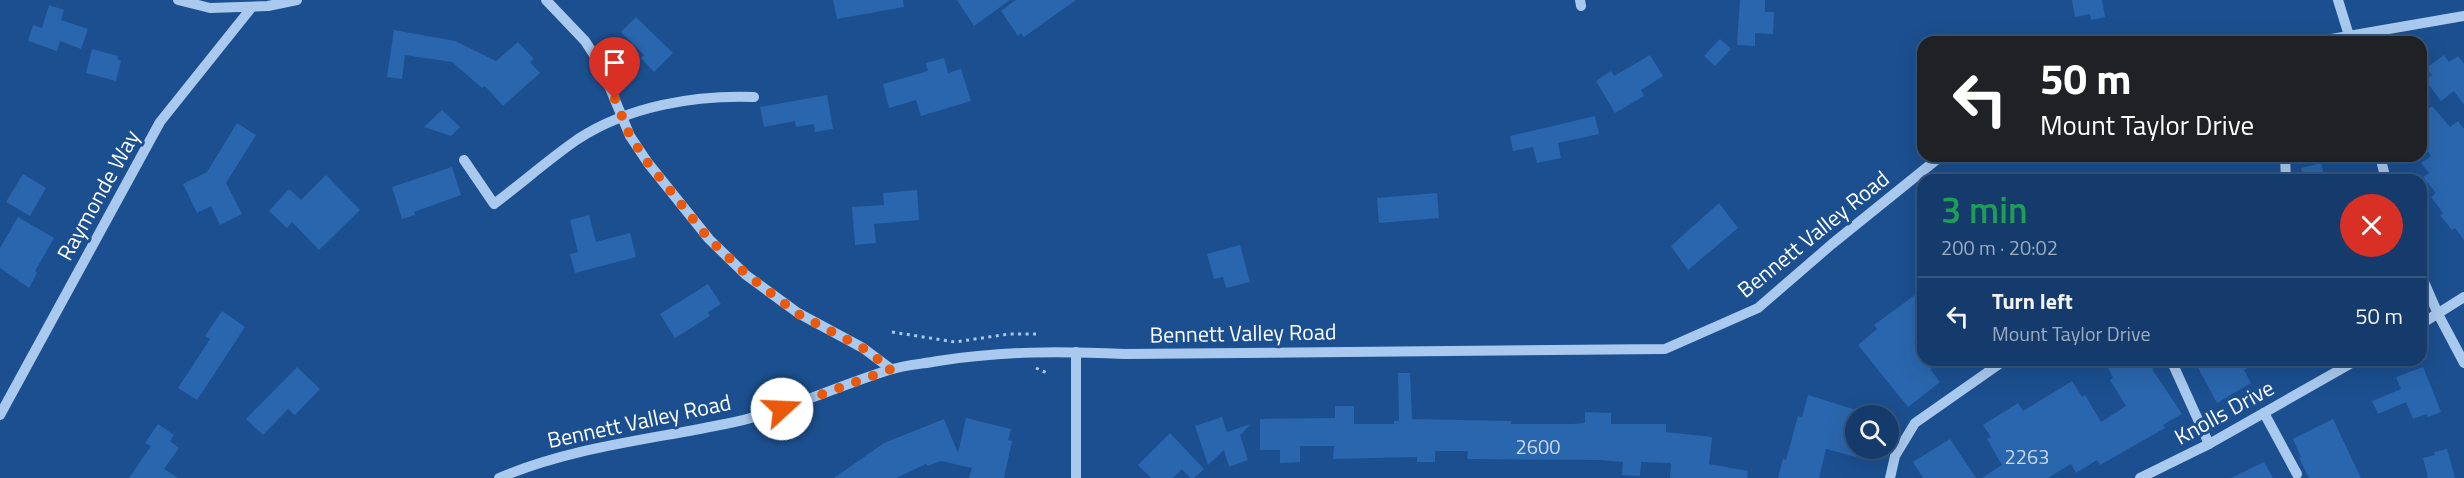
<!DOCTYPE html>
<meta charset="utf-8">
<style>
body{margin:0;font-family:"Titillium Web",sans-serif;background:#1d4271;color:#f1f3f6;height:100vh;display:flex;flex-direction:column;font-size:22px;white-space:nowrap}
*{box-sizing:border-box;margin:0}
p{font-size:20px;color:#9dadc1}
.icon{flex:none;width:33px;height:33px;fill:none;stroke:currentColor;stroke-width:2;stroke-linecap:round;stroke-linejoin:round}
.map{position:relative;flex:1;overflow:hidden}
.panel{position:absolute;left:1917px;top:174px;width:510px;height:192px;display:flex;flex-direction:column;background:#143b6b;border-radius:18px;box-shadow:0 6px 24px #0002,0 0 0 2px #33557e}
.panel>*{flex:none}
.banner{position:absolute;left:1917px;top:36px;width:510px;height:126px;border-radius:18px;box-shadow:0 6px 24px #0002,0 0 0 2px #33557e;background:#202124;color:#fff;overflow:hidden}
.buttons{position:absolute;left:1845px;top:405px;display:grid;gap:12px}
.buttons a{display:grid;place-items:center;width:54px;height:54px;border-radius:50%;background:#143b6b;box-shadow:0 6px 24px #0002,0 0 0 2px #33557e;font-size:30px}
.pin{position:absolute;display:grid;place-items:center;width:51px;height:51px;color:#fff;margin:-62px -26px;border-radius:50% 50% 50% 0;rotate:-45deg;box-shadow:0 0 6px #0007}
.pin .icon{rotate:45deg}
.me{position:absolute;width:66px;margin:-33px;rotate:70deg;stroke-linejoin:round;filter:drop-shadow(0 0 4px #0008)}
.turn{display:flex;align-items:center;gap:21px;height:126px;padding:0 24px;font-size:27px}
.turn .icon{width:78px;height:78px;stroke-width:2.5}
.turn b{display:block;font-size:42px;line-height:51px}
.round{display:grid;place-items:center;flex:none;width:63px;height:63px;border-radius:32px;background:#1d4271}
.head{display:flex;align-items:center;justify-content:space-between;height:102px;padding:0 24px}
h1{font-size:36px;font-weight:600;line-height:45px;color:#1e9e55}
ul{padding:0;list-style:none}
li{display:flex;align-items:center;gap:18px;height:78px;padding:0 24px;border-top:2px solid #33557e}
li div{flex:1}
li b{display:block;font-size:22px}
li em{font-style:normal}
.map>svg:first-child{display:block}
</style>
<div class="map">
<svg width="2464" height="478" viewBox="0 0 2464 478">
<rect width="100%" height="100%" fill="#1b4f8f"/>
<g fill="#2a66ad">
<polygon points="833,0 903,0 904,7 837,19"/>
<polygon points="957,0 1010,0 974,26"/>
<polygon points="1016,0 1076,0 1024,37 1021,33 1018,36 1001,11"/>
<polygon points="1740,0 1765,0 1765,12 1774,12 1773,34 1755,33 1755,46 1737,45"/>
<polygon points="2072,0 2102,0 2105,17 2091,20 2090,14 2075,17"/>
<polygon points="49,5 64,10 61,20 88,29 81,49 60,41 57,51 28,41 33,25 42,28"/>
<polygon points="636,17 673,53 654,72 641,58 644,55 621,32"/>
<polygon points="394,30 455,41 496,61 518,42 534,59 530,62 540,73 503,106 485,86 482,88 452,62 405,55 402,79 387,77"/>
<polygon points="1720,39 1731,49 1715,66 1704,56"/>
<polygon points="92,49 118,56 117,59 121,61 116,81 86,73"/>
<polygon points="1650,55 1663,76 1641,90 1644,96 1615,113 1596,81 1611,71 1614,76"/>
<polygon points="2444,55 2449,62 2458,56 2464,64 2464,105 2454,91 2441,101 2425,80 2432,75 2426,68"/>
<polygon points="944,58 948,73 961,69 971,101 921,116 916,100 889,108 883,84 928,71 926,63"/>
<polygon points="827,95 833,129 815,132 814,124 796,127 795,121 764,127 760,107"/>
<polygon points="2432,106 2450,127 2458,121 2464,129 2464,240 2455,228 2452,230 2440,215 2443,213 2431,197 2436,193 2423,177 2429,173 2421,163 2431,156 2421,143 2421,115"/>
<polygon points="442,110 460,127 451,136 424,127"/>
<polygon points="1595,116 1599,134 1558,143 1561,158 1537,163 1533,147 1513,151 1510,136"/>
<polygon points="237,123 256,135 226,183 242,214 220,225 211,206 197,213 183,184 207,172"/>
<polygon points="2321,163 2325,180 2304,180 2301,168"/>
<polygon points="452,167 461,195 414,212 415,215 402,219 392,187"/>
<polygon points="23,174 46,188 30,216 6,202"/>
<polygon points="326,175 360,210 319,250 292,222 287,228 269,211 289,189 301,200"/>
<polygon points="917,190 919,220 874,224 876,243 855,245 852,207 884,205 883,193"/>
<polygon points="1437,193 1439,218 1379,223 1377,198"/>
<polygon points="1719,203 1738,228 1688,270 1671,246"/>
<polygon points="589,215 596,242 630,233 636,257 575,273 570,254 578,252 570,220"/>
<polygon points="18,217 54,238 35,271 37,273 29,288 0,268 0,248"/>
<polygon points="1240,245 1250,282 1226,288 1223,277 1214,279 1207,254"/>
<polygon points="708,284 721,304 708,312 710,316 675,338 660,314"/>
<polygon points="1923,289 1923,336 1914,342 1923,353 1923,360 1928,360 1934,367 1930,369 1940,382 1908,407 1858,345 1877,329 1874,325"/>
<polygon points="222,311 245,327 197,400 178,388 210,339 205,336"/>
<polygon points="2115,360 2164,360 2152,369 2182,414 2163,425 2165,428 2100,465 2097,460 2076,473 2071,464 2048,478 1982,478 2002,465 1987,439 1991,437 1983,425 2018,403 2023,411 2072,381 2082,397 2085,395 2101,422 2126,406 2110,380 2113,377 2106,365"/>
<polygon points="2194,360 2260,360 2244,370 2251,383 2217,403"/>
<polygon points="297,367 320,389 295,415 288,409 263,435 246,419"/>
<polygon points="2423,367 2441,412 2428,417 2427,414 2413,419 2406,402 2378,414 2372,401 2401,389 2396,377"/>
<polygon points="1398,373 1410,373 1412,419 1511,421 1511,424 1572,424 1585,423 1585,412 1611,413 1611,424 1666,424 1666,432 1712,437 1709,464 1748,471 1747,478 1670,478 1671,463 1641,462 1640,476 1622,475 1623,462 1600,460 1467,459 1468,451 1435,451 1435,462 1417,462 1417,457 1333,459 1334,446 1300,446 1300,462 1280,463 1280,450 1260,450 1260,419 1335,418 1335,406 1354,406 1354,424 1394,424 1394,421 1399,421"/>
<polygon points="1808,395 1856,410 1856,457 1826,449 1819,478 1778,478 1783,459 1786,460 1798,416 1802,417"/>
<polygon points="1222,417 1227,432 1251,424 1240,435 1248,460 1229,467 1224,450 1208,465 1195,426"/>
<polygon points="966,418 1011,429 1008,440 1012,441 1004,478 969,478 972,468 941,461 928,466 926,464 896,478 834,478 884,443 944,419 958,453"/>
<polygon points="2333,419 2361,478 2309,478 2299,458 2301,457 2293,439"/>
<polygon points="158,424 174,435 170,441 179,448 164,469 178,478 129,478 151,446 145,443"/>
<polygon points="1170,433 1204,469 1194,478 1190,478 1182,469 1173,478 1151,478 1138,465"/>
<polygon points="1950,439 1976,478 1923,478 1913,462"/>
<polygon points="2447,449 2455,478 2428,478 2423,458 2435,455 2434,452"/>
<polygon points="2264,462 2273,478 2231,478"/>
</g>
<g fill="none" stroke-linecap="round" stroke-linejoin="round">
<g stroke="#a9c9ee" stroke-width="3" stroke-dasharray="3 4.5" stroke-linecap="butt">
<polyline points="2207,156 2215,159 2225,156"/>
<polyline points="892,332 955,342 1009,334 1036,334"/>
<polyline points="1036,368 1049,374"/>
</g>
<g stroke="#a9c9ee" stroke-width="10">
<polyline points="178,0 210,8 268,6 297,0"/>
<polyline points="546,0 585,41 600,64 630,136 648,163 709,239 746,275 798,313 863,348 891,369"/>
<polyline points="1580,0 1581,6"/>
<polyline points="2338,0 2351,42"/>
<polyline points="2314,42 2464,16"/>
<polyline points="2285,156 2286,180"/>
<polyline points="2380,156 2386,180"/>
<path d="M464 160 494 204C522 183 549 159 578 139 629 106 694 95 754 97"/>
<polyline points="2421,275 2438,314 2464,363"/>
<polyline points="2421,324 2464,297"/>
<polyline points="1076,352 1076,478"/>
<polyline points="2171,360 2209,444"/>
<polyline points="2264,413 2297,474"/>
<polyline points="0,415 160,122 252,7"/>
<path d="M499 478C572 447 648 440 725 424 782 413 834 387 889 370 904 365 922 364 938 361 1004 351 1058 351 1125 354L1665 349 1758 308 1832 244 1941 156"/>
<polyline points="1890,478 1895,456 1915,423 2005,360"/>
<polyline points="2140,478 2209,444 2357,360"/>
</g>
</g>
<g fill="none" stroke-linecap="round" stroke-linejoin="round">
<polyline stroke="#ea580c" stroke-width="10" stroke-dasharray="0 18" points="615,99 630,136 648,163 709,239 746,274 798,314 863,348 891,369 782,409"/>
</g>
<g text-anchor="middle" stroke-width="6" stroke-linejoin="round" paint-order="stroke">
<g font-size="20" fill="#cad9ea">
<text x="1538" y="454">2600</text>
<text x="2027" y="464">2263</text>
</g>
<g font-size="22" fill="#fff" stroke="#1b4f8f">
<text transform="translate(98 195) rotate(-61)" y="8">Raymonde Way</text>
<text transform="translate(1813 234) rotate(-39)" y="8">Bennett Valley Road</text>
<text transform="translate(1243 333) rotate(-1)" y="8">Bennett Valley Road</text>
<text transform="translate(2224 412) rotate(-29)" y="8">Knolls Drive</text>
<text transform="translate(639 421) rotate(-12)" y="8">Bennett Valley Road</text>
</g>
</g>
</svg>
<div class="buttons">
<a><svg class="icon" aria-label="search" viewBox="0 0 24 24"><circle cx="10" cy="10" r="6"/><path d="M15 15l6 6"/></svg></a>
</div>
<div class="pin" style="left:615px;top:99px;background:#d93025"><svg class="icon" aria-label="arrive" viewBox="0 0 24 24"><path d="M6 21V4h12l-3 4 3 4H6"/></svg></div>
<svg class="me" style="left:782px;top:409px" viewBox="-20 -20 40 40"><circle r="19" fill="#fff"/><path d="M0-13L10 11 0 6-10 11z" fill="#ea580c"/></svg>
<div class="banner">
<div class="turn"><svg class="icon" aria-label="left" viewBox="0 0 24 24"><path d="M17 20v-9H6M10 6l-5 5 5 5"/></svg><div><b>50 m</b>Mount Taylor Drive</div></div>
</div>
<section class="panel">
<div class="head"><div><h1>3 min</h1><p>200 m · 20:02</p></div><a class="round" style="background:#d93025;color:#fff"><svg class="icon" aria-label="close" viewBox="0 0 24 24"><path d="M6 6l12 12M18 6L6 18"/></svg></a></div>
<ul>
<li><svg class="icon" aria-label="left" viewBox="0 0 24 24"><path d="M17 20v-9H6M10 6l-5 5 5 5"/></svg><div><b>Turn left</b><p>Mount Taylor Drive</p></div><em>50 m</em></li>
</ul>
</section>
</div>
